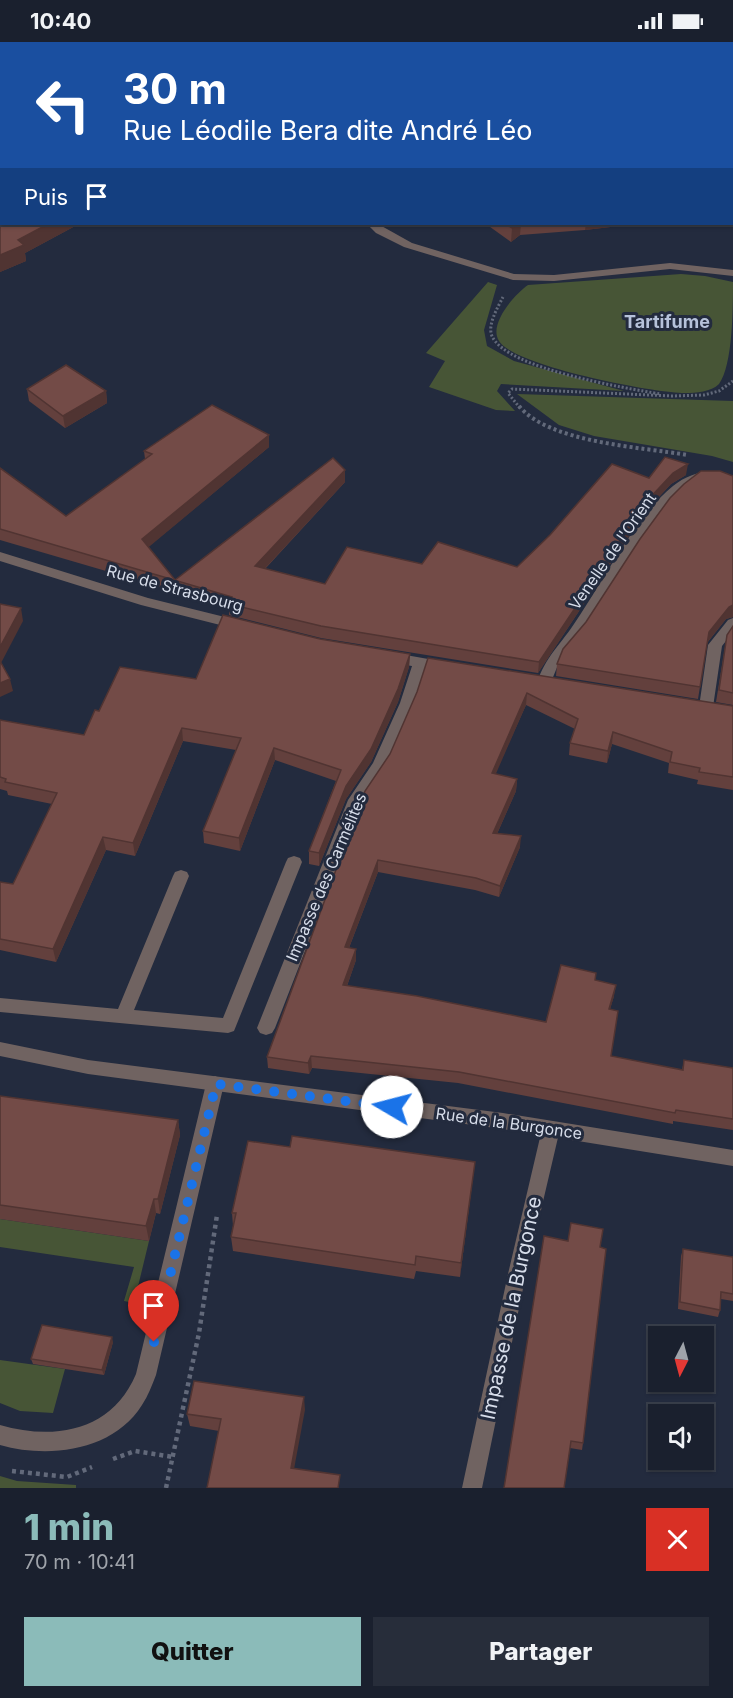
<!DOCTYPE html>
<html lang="fr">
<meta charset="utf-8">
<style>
body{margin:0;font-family:Inter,sans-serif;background:#272d3a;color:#f1f3f6;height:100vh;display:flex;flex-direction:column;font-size:22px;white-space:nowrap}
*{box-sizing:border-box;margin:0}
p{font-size:20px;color:#9fa3aa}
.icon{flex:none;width:33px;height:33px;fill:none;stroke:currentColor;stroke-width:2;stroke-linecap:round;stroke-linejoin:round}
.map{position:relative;height:1446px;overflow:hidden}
.side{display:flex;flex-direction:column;background:#1a202e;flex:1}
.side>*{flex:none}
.top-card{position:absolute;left:0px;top:0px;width:734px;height:183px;box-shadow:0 2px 4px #0004,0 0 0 2px #383e4a;background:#1a4fa0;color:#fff;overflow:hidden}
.needle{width:39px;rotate:186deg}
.buttons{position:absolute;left:648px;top:1284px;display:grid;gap:12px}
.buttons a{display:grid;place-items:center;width:66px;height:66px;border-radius:0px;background:#1a202e;box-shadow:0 2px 4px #0004,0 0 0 2px #383e4a;font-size:30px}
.pin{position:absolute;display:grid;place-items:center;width:51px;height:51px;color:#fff;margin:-62px -26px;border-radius:50% 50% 50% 0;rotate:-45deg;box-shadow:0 0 6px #0007}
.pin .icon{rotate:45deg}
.me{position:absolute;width:66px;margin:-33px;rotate:278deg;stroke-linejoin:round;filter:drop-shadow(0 0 4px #0008)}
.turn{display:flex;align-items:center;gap:21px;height:126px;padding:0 24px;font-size:27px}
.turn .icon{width:78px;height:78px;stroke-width:2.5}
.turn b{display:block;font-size:42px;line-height:51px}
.then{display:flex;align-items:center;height:57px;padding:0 24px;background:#0003;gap:12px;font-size:22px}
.round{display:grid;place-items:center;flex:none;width:63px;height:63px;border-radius:0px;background:#272d3a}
.headline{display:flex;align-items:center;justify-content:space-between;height:102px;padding:0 24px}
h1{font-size:36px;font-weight:800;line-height:45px;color:#8bbbb9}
.cta{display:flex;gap:12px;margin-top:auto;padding:12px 24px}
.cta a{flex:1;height:69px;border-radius:0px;background:#8bbbb9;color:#111;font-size:24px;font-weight:800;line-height:69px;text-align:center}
.cta a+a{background:#272d3a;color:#f1f3f6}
.status{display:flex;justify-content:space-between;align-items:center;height:42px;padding:0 30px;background:#1a202e;direction:ltr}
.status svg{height:16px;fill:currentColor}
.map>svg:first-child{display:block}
</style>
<div class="status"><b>10:40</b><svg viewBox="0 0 49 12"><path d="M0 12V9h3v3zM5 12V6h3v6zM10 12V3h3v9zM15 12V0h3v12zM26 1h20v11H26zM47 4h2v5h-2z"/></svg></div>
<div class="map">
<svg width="733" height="1446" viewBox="0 0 733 1446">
<rect width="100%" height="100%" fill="#232b3e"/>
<g fill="#475536">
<path d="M681 232 705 234 733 240C733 265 733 323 719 342 711 350 696 351 685 351 654 351 514 324 499 299 488 282 515 252 528 243Z"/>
<polygon points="488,240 497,243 484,288 487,304 514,319 624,349 501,342 497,349 515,369 496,368 429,345 445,319 426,311"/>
<polygon points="517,352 733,359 733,420 712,414 594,394 559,383"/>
<polygon points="0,1177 149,1199 134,1261 124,1259 134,1225 0,1205"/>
<polygon points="0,1318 65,1327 53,1371 20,1369 0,1361"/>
<polygon points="0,1434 17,1439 76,1443 76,1446 0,1446"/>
</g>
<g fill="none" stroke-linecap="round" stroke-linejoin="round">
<g stroke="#62697a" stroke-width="3" stroke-dasharray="2 2" stroke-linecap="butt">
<path d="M503 255C498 265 487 283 492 294 506 327 626 346 660 352"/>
<polyline points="520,366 508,351 512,347 672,354 704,353 719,349 733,339"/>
</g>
<path stroke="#62697a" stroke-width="4" stroke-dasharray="3 3" stroke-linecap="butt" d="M519 364C549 401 642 405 687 413"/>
<g stroke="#62697a" stroke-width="4.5" stroke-dasharray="4 4" stroke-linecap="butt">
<polyline points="113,1417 135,1409 173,1415"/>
<polyline points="12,1429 67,1435 92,1425"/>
<polyline points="166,1446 199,1291 217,1173"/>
</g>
<g fill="#706361" fill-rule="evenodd">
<polygon points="367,182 378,182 412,201 514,232 554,233 670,221 733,228 733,234 670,227 554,239 513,238 404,205 376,191"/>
<path d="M716 430 733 434V442L716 438 698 439 680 452 666 467 636 508 583 591 560 618 549 645H539L537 641C545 615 562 601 576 579 604 538 635 475 673 444 686 434 699 429 716 430Z"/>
<polygon points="733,576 733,590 722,604 713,665 711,669 701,669 699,665 708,603 728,578"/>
<polygon points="420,616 427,621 414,661 388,723 363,760 275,986 272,991 266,993 260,991 257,986 348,758 373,721 400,661 413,621"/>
<polygon points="294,814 300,816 302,820 234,989 228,991 0,970 0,956 118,967 173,834 175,830 181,828 187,830 189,834 134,968 223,976 286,820 288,816"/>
</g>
<g fill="#706361" fill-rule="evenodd">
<polygon points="286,0 301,0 285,2"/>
<polygon points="417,0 432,0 416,2"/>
<rect x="732" y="58" width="1" height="6"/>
<path d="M215 1034 221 1037 224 1042 156 1333C152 1343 148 1354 142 1363 113 1409 49 1417 0 1403V1383C55 1399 112 1389 136 1332L206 1042 209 1037Z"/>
<polygon points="551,1079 557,1081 560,1087 526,1232 482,1446 462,1446 508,1232 542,1087 545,1081"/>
</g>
<g fill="#706361" fill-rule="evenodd">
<polygon points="0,510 148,556 245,580 247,583 240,588 141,563 0,519"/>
<polygon points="389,610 445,620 452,625 445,630 384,619 382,615"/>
<polygon points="0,1000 88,1018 503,1071 733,1108 733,1124 503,1087 88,1032 0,1014"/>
</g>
<polygon fill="#96827f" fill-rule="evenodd" points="349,0 364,0 348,2"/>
</g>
<g fill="#63403d">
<polygon points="0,0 2,2 2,182 87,182 81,184 77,183 25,211 26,219 0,230"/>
<polygon points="486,182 636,182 585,188 520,193 511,200"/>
<polygon points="27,347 106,349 107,361 65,386 29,359"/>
<polygon points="269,405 148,505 175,538 345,428 345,440 265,527 325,542 422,522 517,525 649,436 686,433 671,442 644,471 538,631 321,596 229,573 229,565 0,498 0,426 66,474 145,417 144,409"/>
<polygon points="733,434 733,575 726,577 707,601 698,657 556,634 557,622"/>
<polygon points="733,584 733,663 716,660 727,593"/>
<polygon points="320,597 410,612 409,625 398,660 371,720 346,757 319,824 309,822 309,809 336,739 275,718 240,809 204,801 203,789 236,708 183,699 135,814 106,808 56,920 0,908 0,840 13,842 52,762 8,753 7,749 0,747 0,678 84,693 99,669"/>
<polygon points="428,616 733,664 733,748 697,742 698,738 668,731 669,721 612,702 607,721 569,713 570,701 575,687 526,663 495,732 517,737 516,749 497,792 520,805 499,855 475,848 378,830 349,906 356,918 347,944 546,980 595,938 614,954 610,967 611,1014 682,1028 684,1018 733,1026 733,1088 673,1079 673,1082 458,1041 312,1026 309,1032 268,1026 267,1015 417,650"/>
<polygon points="0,1054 178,1078 180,1093 160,1172 156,1171 149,1199 0,1177"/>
<polygon points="473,1135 460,1235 416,1229 414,1237 233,1209 231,1195 233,1184 232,1171"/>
<polygon points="600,1205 583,1401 582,1408 570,1406"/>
<polygon points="683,1207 733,1215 733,1259 721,1257 720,1268 718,1275 678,1267 681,1214"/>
<polygon points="113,1300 104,1333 33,1322 31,1317"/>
<polygon points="305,1368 219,1389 190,1384 187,1372"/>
</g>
<g fill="#503432">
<polygon points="48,182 77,182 77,183 25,211 26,219 0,230 0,213 18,198"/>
<polygon points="519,182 521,182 520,193 511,200 512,186"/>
<polygon points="586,182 636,182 585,188"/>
<polygon points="106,349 107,361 65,386 63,374"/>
<polygon points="269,393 269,405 144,509 142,497"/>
<polygon points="688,422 686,433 671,442 644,471 538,631 539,620 646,460 673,431"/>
<polygon points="345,428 345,440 256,536 255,524"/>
<polygon points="733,563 733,575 726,577 706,602 709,590 729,565"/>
<polygon points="21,566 23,579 0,623 0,605"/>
<polygon points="410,612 409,625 398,660 371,720 346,757 319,824 319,811 346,744"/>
<polygon points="10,637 13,649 0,655 0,641"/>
<polygon points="527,651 526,663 491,743 492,731"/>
<polygon points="182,686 183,699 135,814 133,801"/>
<polygon points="613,690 612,702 607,721 608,709"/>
<polygon points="274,706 275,718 240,809 239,796"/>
<polygon points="517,737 516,749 492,803 493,791"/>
<polygon points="521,794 520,805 499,855 500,844"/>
<polygon points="103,795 106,808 56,920 53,907"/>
<polygon points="378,818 378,830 345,916 345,905"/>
<polygon points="356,907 356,918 343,955 343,943"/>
<polygon points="616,943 614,954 607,978 609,967"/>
<polygon points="311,1014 312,1026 309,1032 308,1021"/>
<polygon points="178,1078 180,1093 160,1172 158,1157"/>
<polygon points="475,1120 473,1135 460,1235 461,1221"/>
<polygon points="154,1157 156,1171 149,1199 146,1184"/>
<polygon points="112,1295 113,1300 104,1333 102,1328"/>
<polygon points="304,1355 305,1368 292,1438 291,1426"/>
</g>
<g fill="#734b47" stroke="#503432" stroke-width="1.5">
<polygon points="0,0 233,0 235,2 2,2 2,33 0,33"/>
<polygon points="436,0 614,0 622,2 436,2"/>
<polygon points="0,34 2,34 2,182 48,182 18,198 24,203 0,213 0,76 1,76 1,67 0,67 0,62 1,62 1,53 0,53 0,49 1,49 1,40 0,40"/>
<polygon points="505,182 519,182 512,186"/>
<polygon points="66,323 106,349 63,374 27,347"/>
<polygon points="212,363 269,393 142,497 175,538 333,416 345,428 255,524 325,542 347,505 422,522 438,500 517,525 550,493 612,422 649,436 665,415 688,422 673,431 646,460 539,620 321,584 229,562 232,555 0,487 0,426 66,474 152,412 144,409"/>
<polygon points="701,429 720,429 733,434 733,563 729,565 709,590 700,645 557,622 563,607 586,580 640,497 670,456 684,442"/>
<polygon points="0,562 21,566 0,605"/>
<polygon points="223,573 320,597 410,612 398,647 371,707 346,744 319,811 309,809 341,728 274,706 239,796 203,789 241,696 182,686 133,801 103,795 53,907 0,897 0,840 13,842 57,751 5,740 6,737 0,735 0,678 84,693 95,668 99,669 120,625 196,637"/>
<polygon points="733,584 733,651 719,648 727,593"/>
<polygon points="428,616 733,664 733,735 699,730 700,726 670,720 672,710 613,690 608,709 570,701 578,677 527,651 492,731 517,737 493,791 521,794 500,844 476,836 378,818 345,905 356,907 343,943 417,954 546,980 561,923 596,931 595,938 616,943 609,967 618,969 611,1014 683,1028 684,1018 733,1026 733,1077 676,1068 675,1071 459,1030 311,1014 308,1021 267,1015 365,749 390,712 417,650"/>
<polygon points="0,619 10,637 0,641"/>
<polygon points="0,1054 178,1078 158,1157 154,1157 146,1184 0,1163"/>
<polygon points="292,1094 475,1120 461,1221 416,1214 415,1223 231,1195 236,1171 232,1171 248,1099 290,1105"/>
<polygon points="571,1181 603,1187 600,1205 606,1207 583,1401 571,1399 564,1446 504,1446 544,1194 568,1199"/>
<polygon points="683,1207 733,1215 733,1252 721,1250 720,1268 680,1260"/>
<polygon points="42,1283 112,1295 102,1328 31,1317"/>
<polygon points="194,1339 304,1355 291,1426 340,1433 338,1446 207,1446 221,1377 187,1372"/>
</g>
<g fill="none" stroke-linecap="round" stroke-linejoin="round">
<polyline stroke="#1a73e8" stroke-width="10" stroke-dasharray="0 18" points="154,1300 216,1042 392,1065"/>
</g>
<g text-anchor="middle" stroke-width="6" stroke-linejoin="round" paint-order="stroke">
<g font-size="16" fill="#d7ddea" stroke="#232b3e">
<text transform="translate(612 509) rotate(-55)" y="6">Venelle de l'Orient</text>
<text transform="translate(175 546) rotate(15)" y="6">Rue de Strasbourg</text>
<text transform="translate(326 835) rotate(-67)" y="6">Impasse des Carmélites</text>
<text transform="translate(509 1081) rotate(8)" y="6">Rue de la Burgonce</text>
</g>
<g font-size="18" font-weight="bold" fill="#b6c2da" stroke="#232b3e">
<text x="667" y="286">Tartifume</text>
</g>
<g font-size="20" fill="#d7ddea" stroke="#232b3e">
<text transform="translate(511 1266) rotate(-78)" y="7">Impasse de la Burgonce</text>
</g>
</g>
</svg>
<div class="buttons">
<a><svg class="needle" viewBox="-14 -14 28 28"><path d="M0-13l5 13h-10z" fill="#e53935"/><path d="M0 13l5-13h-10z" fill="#9fa3aa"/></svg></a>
<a><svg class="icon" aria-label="sound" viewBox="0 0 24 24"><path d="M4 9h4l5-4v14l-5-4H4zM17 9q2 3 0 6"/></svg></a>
</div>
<div class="pin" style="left:154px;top:1300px;background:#d93025"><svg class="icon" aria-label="arrive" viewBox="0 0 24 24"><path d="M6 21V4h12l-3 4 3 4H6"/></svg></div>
<svg class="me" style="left:392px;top:1065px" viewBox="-20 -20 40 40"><circle r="19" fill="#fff"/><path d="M0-13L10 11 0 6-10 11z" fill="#1a73e8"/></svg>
<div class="top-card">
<div class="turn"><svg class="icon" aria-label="left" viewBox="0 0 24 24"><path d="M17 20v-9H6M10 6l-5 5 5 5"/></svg><div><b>30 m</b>Rue Léodile Bera dite André Léo</div></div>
<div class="then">Puis<svg class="icon" aria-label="arrive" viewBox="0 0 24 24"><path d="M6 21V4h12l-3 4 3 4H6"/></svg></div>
</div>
</div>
<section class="side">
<div class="headline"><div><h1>1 min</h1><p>70 m · 10:41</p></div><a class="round" style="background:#d93025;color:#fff"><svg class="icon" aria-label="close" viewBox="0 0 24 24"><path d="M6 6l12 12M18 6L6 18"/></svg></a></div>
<div class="cta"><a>Quitter</a><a>Partager</a></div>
</section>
